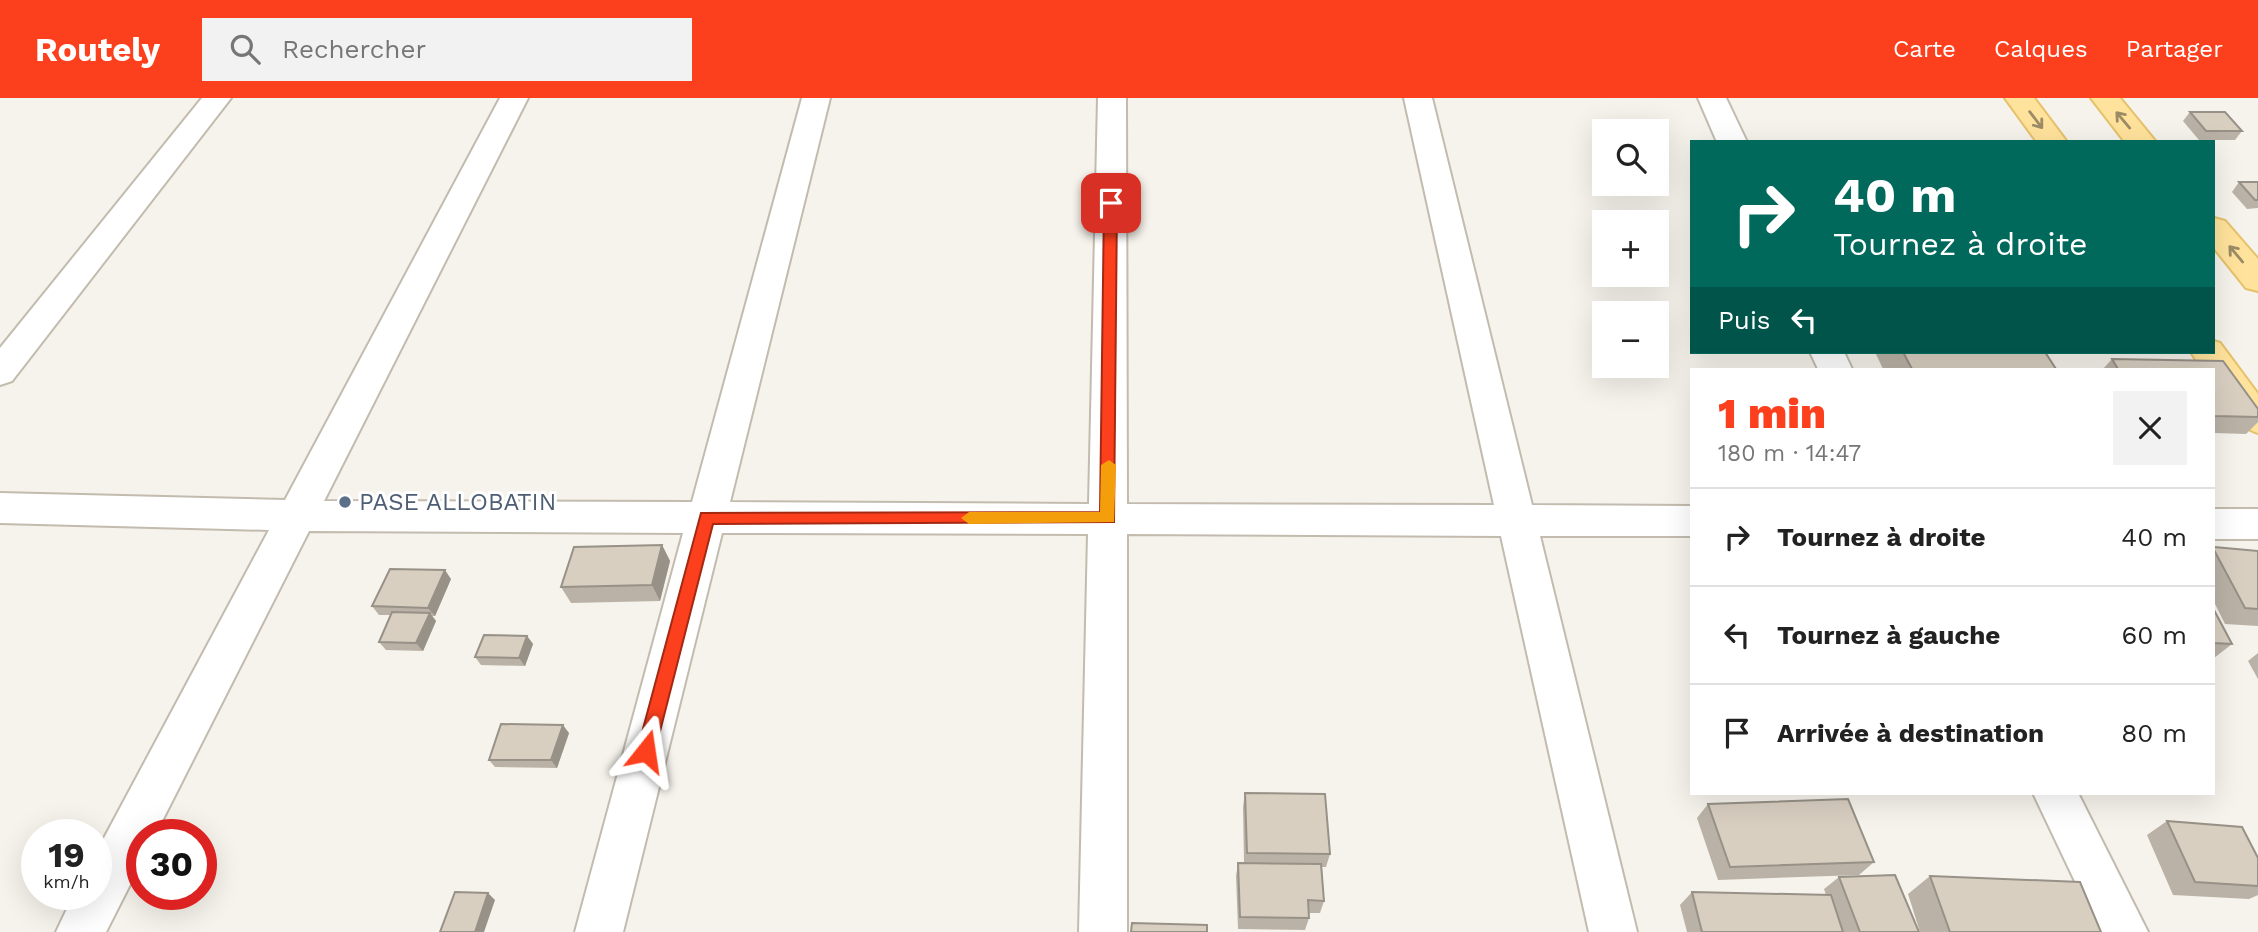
<!DOCTYPE html>
<html lang="fr">
<meta charset="utf-8">
<style>
body{margin:0;font-family:"Work Sans",sans-serif;background:#f2f2f2;color:#222;height:100vh;display:flex;flex-direction:column;font-size:26px;white-space:nowrap}
*{box-sizing:border-box;margin:0}
p{font-size:23px;color:#767676}
.icon{flex:none;width:38px;height:38px;fill:none;stroke:currentColor;stroke-width:2;stroke-linecap:round;stroke-linejoin:round}
.map{position:relative;flex:1;overflow:hidden}
.panel{position:absolute;left:1690px;top:270px;width:525px;height:427px;display:flex;flex-direction:column;background:#fff;border-radius:0px;box-shadow:0 7px 28px #0002}
.panel>*{flex:none}
.banner{position:absolute;left:1690px;top:42px;width:525px;height:214px;border-radius:0px;box-shadow:0 7px 28px #0002;background:#00695c;color:#fff;overflow:hidden}
.tools{position:absolute;left:1592px;top:21px;display:grid;gap:14px}
.tools a{display:grid;place-items:center;width:77px;height:77px;border-radius:0px;background:#fff;box-shadow:0 7px 28px #0002;font-size:35px}
.speed{position:absolute;left:21px;top:721px;display:flex;gap:14px;font-size:35px;font-weight:700;text-align:center}
.speed>*{display:grid;place-content:center;width:91px;height:91px;border-radius:50%;background:#fff;box-shadow:0 7px 28px #0002;line-height:1}
.speed small{font-size:18px;font-weight:400}
.speed .limit{border:10px solid #d22;background:#fff;color:#111}
.pin{position:absolute;display:grid;place-items:center;width:60px;height:60px;color:#fff;margin:-30px;border-radius:14px;box-shadow:0 4px 10px #0006}
.me{position:absolute;width:77px;margin:-38px;rotate:15deg;stroke-linejoin:round;filter:drop-shadow(0 0 5px #0008)}
.turn{display:flex;align-items:center;gap:24px;height:147px;padding:0 28px;font-size:32px}
.turn .icon{width:91px;height:91px;stroke-width:2.5}
.turn b{display:block;font-size:49px;line-height:60px}
.then{display:flex;align-items:center;height:66px;padding:0 28px;background:#0003;gap:14px;font-size:26px}
.round{display:grid;place-items:center;flex:none;width:74px;height:74px;border-radius:0px;background:#f2f2f2}
.headline{display:flex;align-items:center;justify-content:space-between;height:119px;padding:0 28px}
h1{font-size:42px;font-weight:800;line-height:52px;color:#fc3f1d}
ul{padding:0;list-style:none}
li{display:flex;align-items:center;gap:21px;height:98px;padding:0 28px;border-top:2px solid #e0e0e0}
li div{flex:1}
li b{display:block;font-size:26px}
li em{font-style:normal}
header{display:flex;align-items:center;gap:42px;box-sizing:border-box;height:98px;padding:0 35px;background:#fc3f1d;color:#fff}
header strong{font-size:33px}
nav{display:flex;gap:38px;margin-inline-start:auto;font-size:24px}
.search{width:490px;height:63px;background:#f2f2f2;display:flex;align-items:center;gap:18px;box-sizing:border-box;padding:0 24px;border-radius:0px;color:#767676;font-size:26px}
.map>svg:first-child{display:block}
</style>
<header>
<strong>Routely</strong>
<div class="search"><svg class="icon" aria-label="search" viewBox="0 0 24 24"><circle cx="10" cy="10" r="6"/><path d="M15 15l6 6"/></svg>Rechercher</div>
<nav><a>Carte</a><a>Calques</a><a>Partager</a></nav>
</header>
<div class="map">
<svg width="2258" height="834" viewBox="0 0 2258 834">
<rect width="100%" height="100%" fill="#f6f3ec"/>
<g fill="none" stroke-linecap="round" stroke-linejoin="round">
<defs>
<g id="minor">
<polygon points="202,0 231,0 12,283 0,287 0,250"/>
<polygon points="500,0 528,0 324,403 692,404 802,0 830,0 730,404 1089,406 1098,0 1126,0 1127,406 1494,407 1404,0 1432,0 1532,407 1692,408 1692,438 1540,438 1637,834 1589,834 1501,438 1127,436 1127,834 1079,834 1088,436 722,435 623,834 575,834 683,435 309,433 155,737 142,737 142,763 106,834 56,834 74,796 96,796 96,755 269,432 0,425 0,395 285,402"/>
<polygon points="1698,0 1726,0 1747,44 1717,44"/>
<polygon points="1810,254 1844,254 1852,271 1818,271"/>
<rect x="2214" y="411" width="44" height="30"/>
<polygon points="2033,695 2078,695 2148,834 2099,834"/>
</g>
<g id="major">
<polygon points="2005,0 2034,0 2067,44 2037,44"/>
<polygon points="2091,0 2120,0 2156,44 2125,44"/>
<polygon points="2214,120 2225,123 2258,161 2258,193 2246,190 2214,150"/>
<path d="M2214 243 2220 245 2258 296V335C2235 328 2214 295 2214 271H2202L2191 254H2214Z"/>
</g>
</defs>
<use href="#minor" stroke="#c2bbae" stroke-width="4"/>
<use href="#major" stroke="#e6c16a" stroke-width="4"/>
<use href="#minor" fill="#fff" fill-rule="evenodd"/>
<use href="#major" fill="#ffe39c" fill-rule="evenodd"/>
</g>
<g fill="#bab2a6">
<polygon points="2190,14 2242,33 2235,42 2199,42 2183,23"/>
<polygon points="2239,84 2258,84 2258,110 2247,111 2232,94"/>
<polygon points="1875,254 2045,254 2056,271 1883,271"/>
<polygon points="2112,261 2223,263 2258,311 2258,324 2246,336 2214,335 2214,271 2103,271"/>
<polygon points="662,447 670,463 660,503 571,505 561,489"/>
<polygon points="2214,449 2258,453 2258,528 2225,526 2214,504"/>
<polygon points="451,481 435,518 432,518 436,523 423,553 386,552 379,544 391,517 379,517 372,508"/>
<polygon points="2214,512 2232,546 2214,560"/>
<polygon points="527,538 533,546 525,568 481,567 475,559"/>
<polygon points="2258,555 2258,581 2248,563"/>
<polygon points="569,635 557,670 495,669 489,662"/>
<polygon points="1245,695 1330,756 1326,769 1322,769 1324,803 1320,815 1309,815 1309,820 1305,832 1238,831 1236,778 1238,765 1244,765 1243,709"/>
<polygon points="1708,706 1874,764 1859,777 1718,782 1697,720"/>
<polygon points="2167,723 2258,760 2258,797 2249,801 2173,797 2147,737"/>
<polygon points="1930,778 2101,834 1920,834 1908,796"/>
<polygon points="1839,779 1919,834 1687,834 1680,807 1692,794 1826,797 1824,791"/>
</g>
<g fill="#979187">
<polygon points="662,447 670,463 660,503 652,487"/>
<polygon points="445,472 451,481 435,518 428,510"/>
<polygon points="430,515 436,523 423,553 416,545"/>
<polygon points="527,538 533,546 525,568 519,560"/>
<polygon points="563,627 569,635 557,670 551,662"/>
<polygon points="488,795 495,802 484,834 475,834"/>
</g>
<g fill="#d8cfc1" stroke="#979187" stroke-width="2">
<polygon points="2190,14 2225,14 2242,33 2206,33"/>
<polygon points="2239,84 2258,84 2258,102 2255,102"/>
<polygon points="1903,254 2045,254 2056,271 1912,271"/>
<polygon points="2112,261 2223,263 2258,311 2258,319 2214,318 2214,271 2118,271"/>
<polygon points="662,447 652,487 561,489 574,449"/>
<polygon points="2214,449 2258,453 2258,511 2245,510 2214,452"/>
<polygon points="390,471 445,472 428,510 372,508"/>
<polygon points="2214,512 2232,546 2214,545"/>
<polygon points="392,514 430,515 416,545 379,544"/>
<polygon points="484,537 527,538 519,560 475,559"/>
<polygon points="501,626 563,627 551,662 489,662"/>
<polygon points="1245,695 1325,696 1330,756 1247,755"/>
<polygon points="1848,701 1874,764 1730,769 1708,706"/>
<polygon points="2167,723 2242,729 2258,760 2258,788 2195,784"/>
<polygon points="1238,765 1321,766 1324,803 1308,802 1309,820 1240,819"/>
<polygon points="1895,777 1919,834 1860,834 1839,779"/>
<polygon points="1930,778 2080,784 2101,834 1950,834"/>
<polygon points="455,794 488,795 475,834 440,834"/>
<polygon points="1692,794 1831,797 1843,834 1702,834"/>
<polygon points="1132,825 1207,827 1207,834 1131,834"/>
</g>
<defs><path id="oneway-shaft" d="M-6 0H5M1.5-3L5.5 0L1.5 3" fill="none" stroke-width="1.6" stroke-linecap="round" stroke-linejoin="round" transform="scale(1.75)"/></defs>
<g stroke="#9c8c66">
<use href="#oneway-shaft" transform="translate(2036 22) rotate(53)"/>
<use href="#oneway-shaft" transform="translate(2123 22) rotate(-130)"/>
<use href="#oneway-shaft" transform="translate(2236 156) rotate(-130)"/>
</g>
<polygon fill="#fc3f1d" stroke="#a42913" stroke-width="2" points="1111,101 1117,105 1114,424 713,426 655,653 652,659 646,661 639,659 637,653 701,415 1100,414 1104,105"/>
<polygon fill="#f59e0b" points="1109,362 1116,367 1114,424 969,426 961,420 969,414 1100,414 1101,367"/>
<circle fill="#5c6f8a" stroke="#fff" stroke-width="2.5" cx="345" cy="404" r="7"/>
<g text-anchor="middle" stroke-width="6" stroke-linejoin="round" paint-order="stroke">
<g font-size="24" fill="#4e5e75" stroke="#fff" text-anchor="start">
<text x="359" y="412">PASE ALLOBATIN</text>
</g>
</g>
</svg>
<div class="tools">
<a><svg class="icon" aria-label="search" viewBox="0 0 24 24"><circle cx="10" cy="10" r="6"/><path d="M15 15l6 6"/></svg></a>
<a>+</a>
<a>−</a>
</div>
<div class="speed"><div>19<small>km/h</small></div><div class="limit">30</div></div>
<div class="pin" style="left:1111px;top:105px;background:#d93025"><svg class="icon" aria-label="arrive" viewBox="0 0 24 24"><path d="M6 21V4h12l-3 4 3 4H6"/></svg></div>
<svg class="me" style="left:646px;top:653px" viewBox="-20 -20 40 40"><path d="M0-17L14 15 0 8-14 15z" fill="#fc3f1d" stroke="#fff" stroke-width="4"/></svg>
<div class="banner">
<div class="turn"><svg class="icon" aria-label="right" viewBox="0 0 24 24"><path d="M7 20v-9h11M14 6l5 5-5 5"/></svg><div><b>40 m</b>Tournez à droite</div></div>
<div class="then">Puis<svg class="icon" aria-label="left" viewBox="0 0 24 24"><path d="M17 20v-9H6M10 6l-5 5 5 5"/></svg></div>
</div>
<section class="panel">
<div class="headline"><div><h1>1 min</h1><p>180 m · 14:47</p></div><a class="round"><svg class="icon" aria-label="close" viewBox="0 0 24 24"><path d="M6 6l12 12M18 6L6 18"/></svg></a></div>
<ul>
<li><svg class="icon" aria-label="right" viewBox="0 0 24 24"><path d="M7 20v-9h11M14 6l5 5-5 5"/></svg><div><b>Tournez à droite</b></div><em>40 m</em></li>
<li><svg class="icon" aria-label="left" viewBox="0 0 24 24"><path d="M17 20v-9H6M10 6l-5 5 5 5"/></svg><div><b>Tournez à gauche</b></div><em>60 m</em></li>
<li><svg class="icon" aria-label="arrive" viewBox="0 0 24 24"><path d="M6 21V4h12l-3 4 3 4H6"/></svg><div><b>Arrivée à destination</b></div><em>80 m</em></li>
</ul>
</section>
</div>
